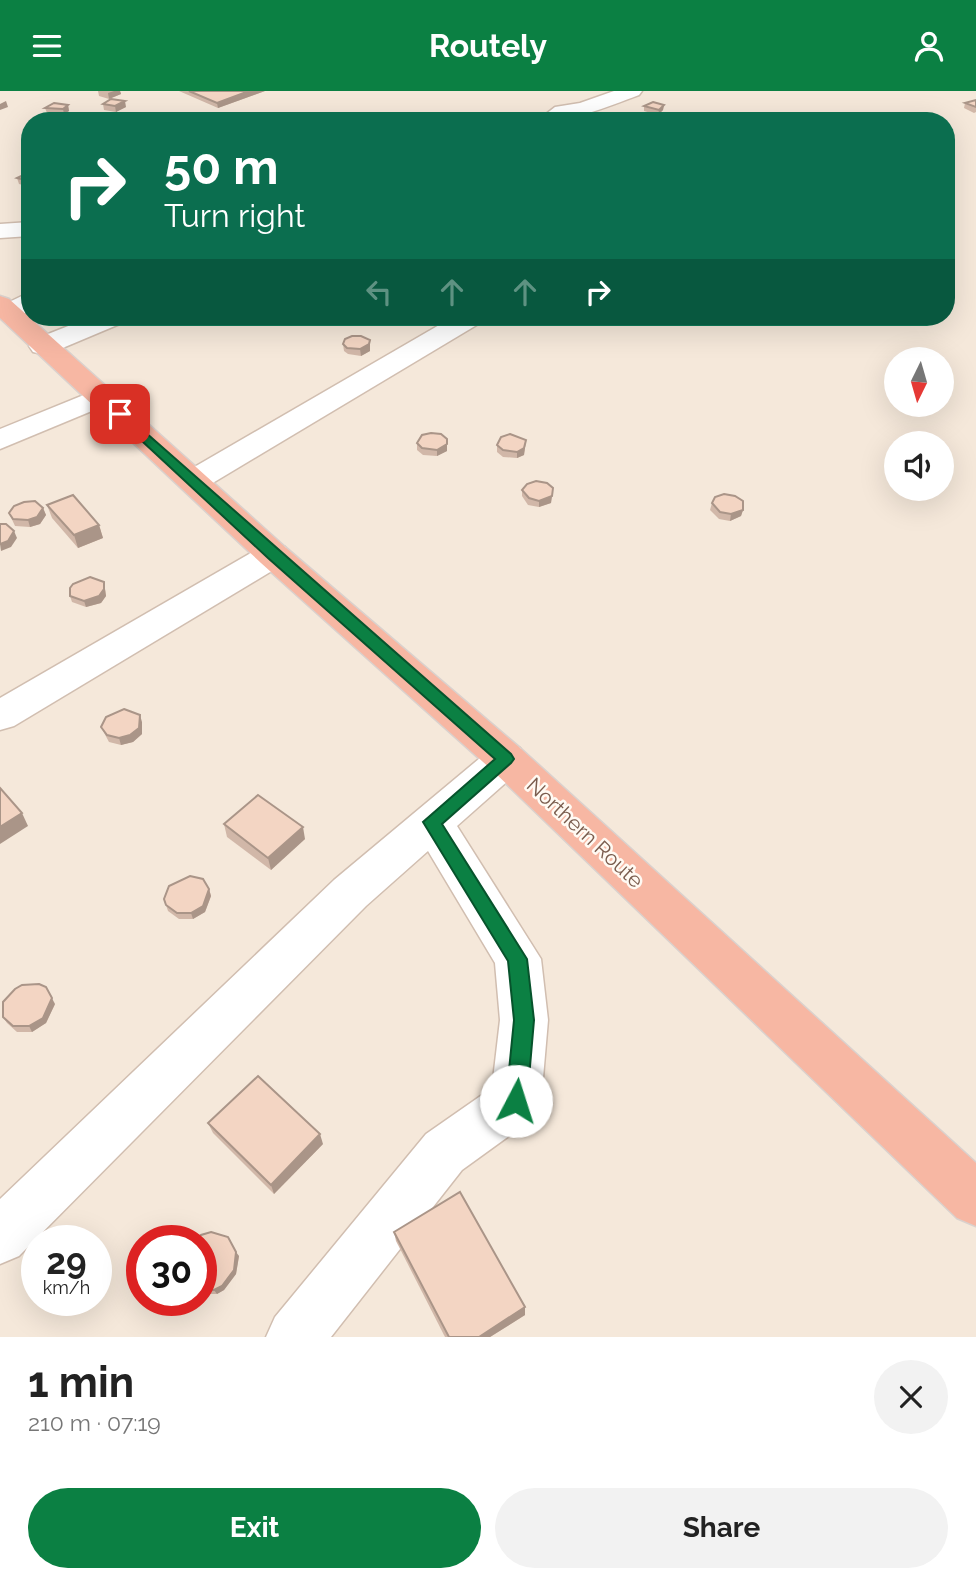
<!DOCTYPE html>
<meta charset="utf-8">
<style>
body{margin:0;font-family:Raleway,sans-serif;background:#f2f2f2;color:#222;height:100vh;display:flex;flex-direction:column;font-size:26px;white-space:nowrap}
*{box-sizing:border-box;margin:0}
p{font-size:23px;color:#767676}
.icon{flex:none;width:38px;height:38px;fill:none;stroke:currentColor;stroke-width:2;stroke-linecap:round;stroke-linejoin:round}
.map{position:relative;height:1246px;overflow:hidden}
.side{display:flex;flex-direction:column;background:#fff;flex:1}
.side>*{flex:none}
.guide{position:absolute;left:21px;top:21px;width:934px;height:214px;border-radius:28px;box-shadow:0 7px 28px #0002;background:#0b6e4f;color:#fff;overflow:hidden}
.needle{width:46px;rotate:185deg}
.tools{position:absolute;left:884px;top:256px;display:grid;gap:14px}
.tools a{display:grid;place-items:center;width:70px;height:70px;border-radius:50%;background:#fff;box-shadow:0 7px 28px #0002;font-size:35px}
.speed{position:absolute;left:21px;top:1134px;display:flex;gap:14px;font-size:35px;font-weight:700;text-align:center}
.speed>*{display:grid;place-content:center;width:91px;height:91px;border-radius:50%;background:#fff;box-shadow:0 7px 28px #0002;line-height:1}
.speed small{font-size:18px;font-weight:400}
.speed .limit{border:10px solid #d22;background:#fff;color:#111}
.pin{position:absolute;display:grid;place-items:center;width:60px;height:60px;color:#fff;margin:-30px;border-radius:14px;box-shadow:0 4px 10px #0006}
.me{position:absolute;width:77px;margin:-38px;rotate:5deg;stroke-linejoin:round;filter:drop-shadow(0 0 5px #0008)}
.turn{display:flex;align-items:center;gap:24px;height:147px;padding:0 28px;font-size:32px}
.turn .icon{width:91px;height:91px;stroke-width:2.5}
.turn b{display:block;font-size:49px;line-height:60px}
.lanes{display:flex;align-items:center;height:66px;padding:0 28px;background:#0003;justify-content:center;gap:35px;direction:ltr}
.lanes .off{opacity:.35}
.round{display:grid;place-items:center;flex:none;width:74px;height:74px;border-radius:37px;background:#f2f2f2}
.summary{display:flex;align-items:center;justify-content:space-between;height:119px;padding:0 28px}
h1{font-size:42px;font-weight:700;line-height:52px}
.button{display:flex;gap:14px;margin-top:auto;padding:14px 28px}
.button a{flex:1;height:80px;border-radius:42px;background:#0b8043;color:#fff;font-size:28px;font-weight:700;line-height:80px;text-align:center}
.button a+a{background:#f2f2f2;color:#222}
header{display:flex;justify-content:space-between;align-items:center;height:91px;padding:0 28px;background:#0b8043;color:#fff;font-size:32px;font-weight:700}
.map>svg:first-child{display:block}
</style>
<header><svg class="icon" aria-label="menu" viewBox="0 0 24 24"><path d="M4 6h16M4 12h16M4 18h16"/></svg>Routely<svg class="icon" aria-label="person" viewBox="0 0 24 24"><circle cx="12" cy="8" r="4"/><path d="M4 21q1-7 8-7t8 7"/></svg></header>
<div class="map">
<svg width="976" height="1246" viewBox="0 0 976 1246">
<rect width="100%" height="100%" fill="#fdf6ec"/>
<path fill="#f5e8da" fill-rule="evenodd" d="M0 0H976V1246H0ZM30 30H947V226H30ZM896 268H942V313H896ZM896 352H942V397H896ZM37 1150H96V1209H37ZM142 1150H201V1209H142Z"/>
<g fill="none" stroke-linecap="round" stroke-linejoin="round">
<defs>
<g id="minor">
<path d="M614 0H642L639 4C605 17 573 30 537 30L555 16 580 12Z"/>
<polygon points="30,131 30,145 0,147 0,133"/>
<polygon points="30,201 30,220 10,229 1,227 1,215"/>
<polygon points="91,226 126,226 122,232 53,261 43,263 33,261 29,255 33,249"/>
<polygon points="453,226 484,226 480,232 206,396 195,398 184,396 179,389 184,382"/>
<polygon points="101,297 111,300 115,306 111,312 0,358 0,338"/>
<polygon points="273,453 285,456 290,464 285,472 14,635 0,639 0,607 261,456"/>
<polygon points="506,653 520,657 526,668 520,679 457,735 541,868 548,929 541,1010 534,1027 462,1079 331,1246 266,1246 275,1226 426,1043 492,997 500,929 495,872 428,760 366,815 19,1165 0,1173 0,1108 334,789 492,657"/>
</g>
<polygon id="highway" points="0,205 9,208 285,456 520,657 976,1072 976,1135 957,1127 492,679 261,472 0,227"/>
</defs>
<use href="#minor" stroke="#d1beb0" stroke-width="3"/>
<use href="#highway" stroke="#dad1cd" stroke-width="3"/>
<use href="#minor" fill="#fff" fill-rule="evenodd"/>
<use href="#highway" fill="#f7b7a3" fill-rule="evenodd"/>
</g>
<g fill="#d1b7a8">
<polygon points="98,0 120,0 121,3 109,8 99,5"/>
<polygon points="179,0 265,0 218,17"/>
<polygon points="976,9 976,21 974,22 964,17 965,12"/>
<polygon points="103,13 126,16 116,21 104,19"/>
<polygon points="68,14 69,20 64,23 47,22 45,17"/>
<polygon points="664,14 663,19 658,24 644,20 644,15"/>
<polygon points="30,81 30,96 19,93 17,87"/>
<polygon points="492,226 513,226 502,231"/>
<polygon points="343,253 370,256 370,260 361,265 348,263 344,260"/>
<polygon points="447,348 447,360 437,365 423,364 417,359 417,352"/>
<polygon points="526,349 524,364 517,367 503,366 497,361 497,354"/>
<polygon points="553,397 551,412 539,416 528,414 522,405 522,399"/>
<polygon points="712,412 743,419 741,425 730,430 719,428 710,419"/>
<polygon points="47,414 99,434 103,447 78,457 52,427"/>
<polygon points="43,417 46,424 40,433 30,436 15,435 9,422"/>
<polygon points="104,491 106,505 101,512 86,516 72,511 70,505"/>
<polygon points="142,631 142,643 133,651 121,654 109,651 101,636"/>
<polygon points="224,733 305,748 271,779 227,746"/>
<polygon points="209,798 211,805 205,821 193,828 179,828 168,820 164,808"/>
<polygon points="55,913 46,932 32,941 17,941 7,932 3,926"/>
<polygon points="208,1032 323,1053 274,1103 213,1042"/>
<polygon points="394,1141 525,1224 490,1246 445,1246 396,1150"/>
<polygon points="201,1150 239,1165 236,1183 224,1199 217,1203 201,1203"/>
</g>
<g fill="#aa9588">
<polygon points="114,0 120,0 121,3 109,8 108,2"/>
<polygon points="249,0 265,0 218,17 217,12"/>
<polygon points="6,10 8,16 0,19 0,13"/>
<polygon points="125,10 126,16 116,21 115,15"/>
<polygon points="68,14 69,20 64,23 63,18"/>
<polygon points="664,14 663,19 658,24 659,19"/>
<polygon points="502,226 513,226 502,231"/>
<polygon points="370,249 370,260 361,265 360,258"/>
<polygon points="526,349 524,364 517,367 517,361"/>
<polygon points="447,353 447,360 437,365 437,359"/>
<polygon points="553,397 551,412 539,416 539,410"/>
<polygon points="43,417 46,424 40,433 30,436 28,429"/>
<polygon points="743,419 741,425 730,430 731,423"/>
<polygon points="99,434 103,447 78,457 74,444"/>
<polygon points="14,440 17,447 11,456 1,460 0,453"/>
<polygon points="104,491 106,505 101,512 86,516 84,510"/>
<polygon points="140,624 142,631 142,643 133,651 121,654 119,647"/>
<polygon points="22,722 28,735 0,753 0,736"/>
<polygon points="303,736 305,748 271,779 268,767"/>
<polygon points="209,798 211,805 205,821 193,828 191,822"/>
<polygon points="46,896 55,913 46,932 32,941 29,935"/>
<polygon points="320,1043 323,1053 274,1103 271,1094"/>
<polygon points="236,1161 239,1165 236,1183 224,1199 217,1203 214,1199"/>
<polygon points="525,1216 525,1224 490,1246 479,1246"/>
</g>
<g fill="#f3d5c3" stroke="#aa9588" stroke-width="2">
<polygon points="189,0 249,0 217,12"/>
<polygon points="111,8 125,10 115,15 103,13"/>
<polygon points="976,9 976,16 965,12"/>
<polygon points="653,11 664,14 659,19 644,15"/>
<polygon points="54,12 68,14 63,18 45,17"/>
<polygon points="30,81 29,90 17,87"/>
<polygon points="352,245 361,245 370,249 369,253 360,258 347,257 343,253 345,248"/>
<polygon points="431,342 441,343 447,348 447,353 437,359 422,357 417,352 422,344"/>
<polygon points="510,343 526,349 524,357 517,361 503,359 497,354 501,346"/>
<polygon points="536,390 547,392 553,397 552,405 539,410 529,407 522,399 527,393"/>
<polygon points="724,403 735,405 743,410 743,419 731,423 720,421 712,412 715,406"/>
<polygon points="73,404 99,434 74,444 47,414"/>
<polygon points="35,410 43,417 37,426 28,429 13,428 9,422 14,415 24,411"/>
<polygon points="0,433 6,433 14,440 8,450 0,453"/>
<polygon points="90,486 104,491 104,498 99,505 84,510 70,505 70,497 73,493"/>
<polygon points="124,618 140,624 139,637 130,644 119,647 107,644 101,636 106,626"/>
<polygon points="0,697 22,722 0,736"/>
<polygon points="258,704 303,736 268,767 224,733"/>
<polygon points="190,785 203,788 209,798 203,815 191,822 177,822 166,814 164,808 169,795"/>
<polygon points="39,893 46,896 52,907 43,927 29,935 13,935 3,926 3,911 15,898 22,894"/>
<polygon points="258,985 320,1043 271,1094 208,1032"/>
<polygon points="460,1101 525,1216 479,1246 449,1246 394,1141"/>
<polygon points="211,1141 228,1146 236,1161 234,1179 222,1195 214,1199 201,1199 201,1150 194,1150 201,1144"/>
</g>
<polygon fill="#0b8043" stroke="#07532c" stroke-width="2" points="120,319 511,663 514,668 511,672 442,733 527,868 534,929 527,1010 524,1017 516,1020 509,1017 506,1010 514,929 508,870 423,731 495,668 268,467 115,325 115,320"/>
<g text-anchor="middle" stroke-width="5" stroke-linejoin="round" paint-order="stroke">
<g font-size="21" fill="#7a5c4d" stroke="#fffaf3">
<text transform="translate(585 742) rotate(43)" y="7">Northern Route</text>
</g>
</g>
</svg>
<div class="tools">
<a><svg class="needle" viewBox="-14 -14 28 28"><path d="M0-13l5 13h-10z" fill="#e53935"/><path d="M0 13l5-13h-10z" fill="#767676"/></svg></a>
<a><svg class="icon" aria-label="sound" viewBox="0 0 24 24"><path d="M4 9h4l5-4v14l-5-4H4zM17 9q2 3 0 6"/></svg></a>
</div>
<div class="speed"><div>29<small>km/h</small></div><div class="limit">30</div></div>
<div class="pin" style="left:120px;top:323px;background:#d93025"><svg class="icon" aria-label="arrive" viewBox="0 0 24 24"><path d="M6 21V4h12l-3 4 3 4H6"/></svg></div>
<svg class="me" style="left:516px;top:1010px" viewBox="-20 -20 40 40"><circle r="19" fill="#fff"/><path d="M0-13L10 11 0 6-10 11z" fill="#0b8043"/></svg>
<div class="guide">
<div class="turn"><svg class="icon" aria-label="right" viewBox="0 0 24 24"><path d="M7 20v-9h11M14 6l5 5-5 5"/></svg><div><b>50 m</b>Turn right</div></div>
<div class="lanes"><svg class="icon off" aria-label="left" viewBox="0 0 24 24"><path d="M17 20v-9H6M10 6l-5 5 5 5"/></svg><svg class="icon off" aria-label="ahead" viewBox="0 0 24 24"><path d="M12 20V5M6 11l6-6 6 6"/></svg><svg class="icon off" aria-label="ahead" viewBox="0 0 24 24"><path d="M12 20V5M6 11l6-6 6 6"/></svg><svg class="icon" aria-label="right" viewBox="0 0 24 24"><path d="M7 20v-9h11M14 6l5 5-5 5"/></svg></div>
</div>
</div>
<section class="side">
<div class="summary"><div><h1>1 min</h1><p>210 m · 07:19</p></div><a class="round"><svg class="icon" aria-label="close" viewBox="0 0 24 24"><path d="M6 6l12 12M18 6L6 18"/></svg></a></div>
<div class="button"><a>Exit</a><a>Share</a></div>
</section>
